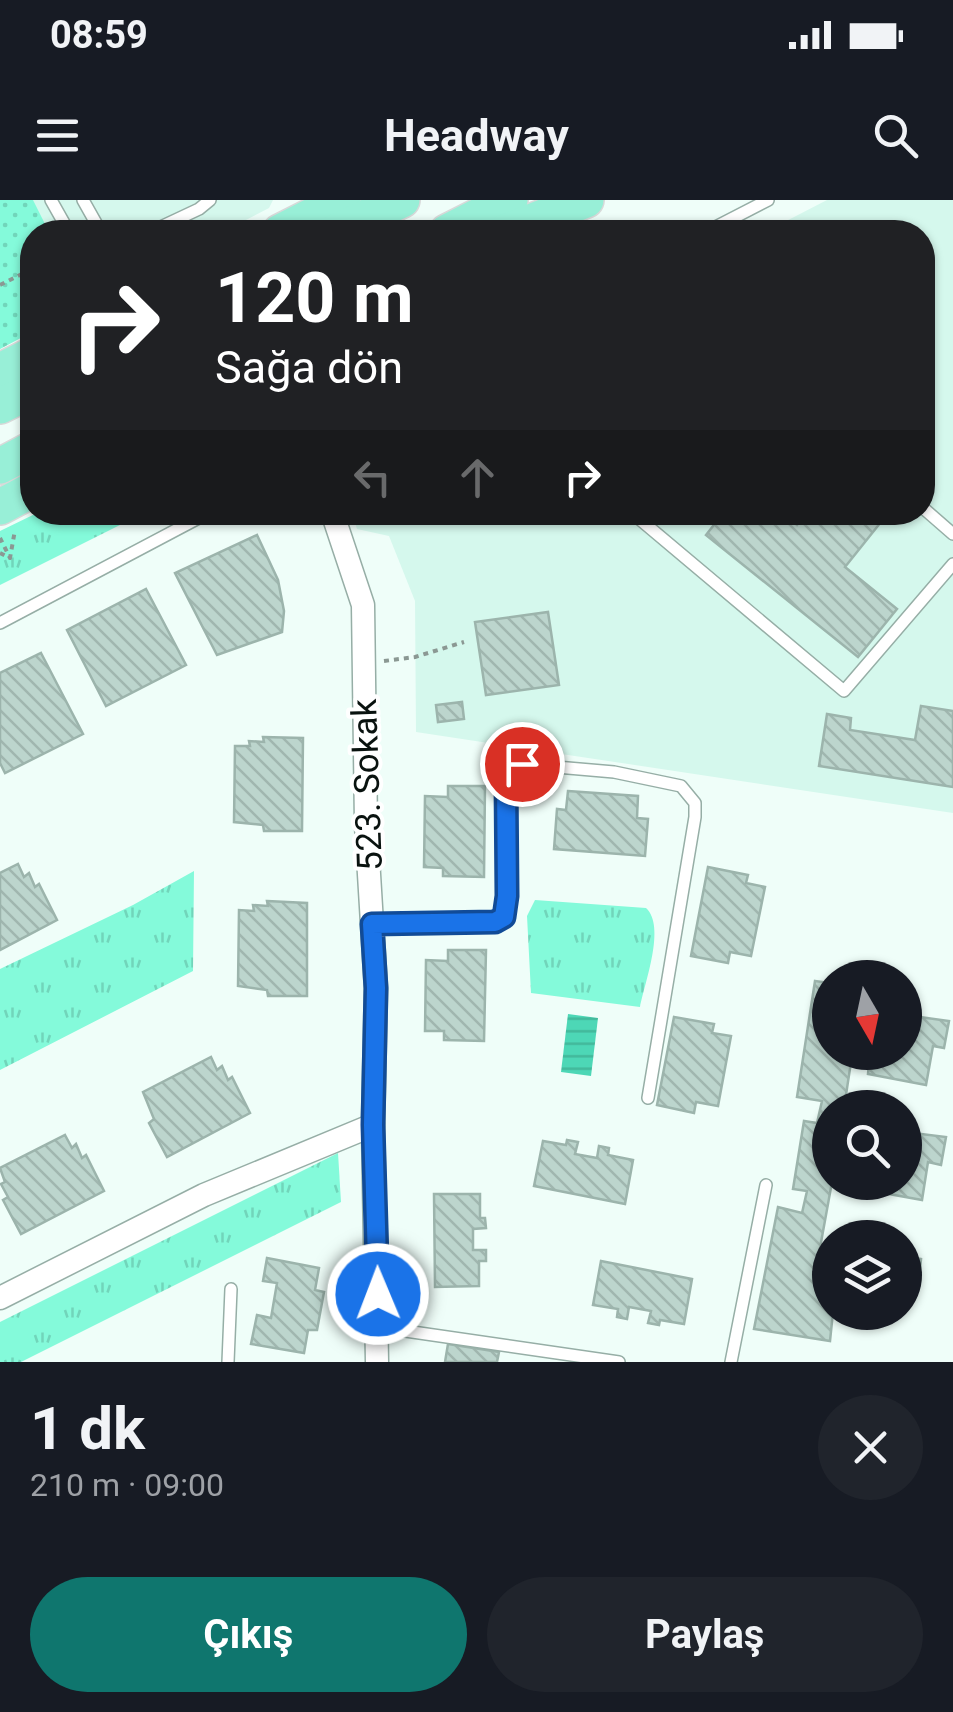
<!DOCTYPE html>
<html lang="tr">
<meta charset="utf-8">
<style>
body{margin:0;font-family:Roboto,sans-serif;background:#20242c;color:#f1f3f6;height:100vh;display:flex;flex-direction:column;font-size:38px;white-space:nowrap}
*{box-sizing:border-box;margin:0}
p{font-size:32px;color:#9ea1a6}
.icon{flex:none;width:55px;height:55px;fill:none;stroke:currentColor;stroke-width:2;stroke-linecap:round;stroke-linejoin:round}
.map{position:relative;height:1162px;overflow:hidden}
.panel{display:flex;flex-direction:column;background:#171b24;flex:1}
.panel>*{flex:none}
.hud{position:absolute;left:20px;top:20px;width:915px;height:305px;border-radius:40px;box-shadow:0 2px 8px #0004;background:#202124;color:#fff;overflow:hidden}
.needle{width:65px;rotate:171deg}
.buttons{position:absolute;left:812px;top:760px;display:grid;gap:20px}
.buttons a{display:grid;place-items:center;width:110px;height:110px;border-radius:50%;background:#171b24;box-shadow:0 2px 8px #0004;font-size:50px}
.pin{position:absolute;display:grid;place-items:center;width:85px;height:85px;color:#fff;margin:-42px;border:5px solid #fff;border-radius:50%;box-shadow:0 2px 10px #0007}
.me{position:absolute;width:110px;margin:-55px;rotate:359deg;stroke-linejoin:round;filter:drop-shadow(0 0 8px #0008)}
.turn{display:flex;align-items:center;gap:35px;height:210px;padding:0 30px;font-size:45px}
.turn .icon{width:130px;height:130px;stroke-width:2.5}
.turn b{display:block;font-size:70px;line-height:85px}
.lanes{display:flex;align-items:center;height:95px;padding:0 30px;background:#0003;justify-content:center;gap:50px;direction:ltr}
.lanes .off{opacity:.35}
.round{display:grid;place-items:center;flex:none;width:105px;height:105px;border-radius:52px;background:#20242c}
.overview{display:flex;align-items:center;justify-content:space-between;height:170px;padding:0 30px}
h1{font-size:60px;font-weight:700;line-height:75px}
.action{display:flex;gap:20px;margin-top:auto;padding:20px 30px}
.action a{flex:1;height:115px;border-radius:60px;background:#0f766e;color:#fff;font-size:40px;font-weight:700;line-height:115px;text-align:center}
.action a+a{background:#20242c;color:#f1f3f6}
.status{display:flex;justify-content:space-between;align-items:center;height:70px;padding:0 50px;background:#171b24;direction:ltr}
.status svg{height:28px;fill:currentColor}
header{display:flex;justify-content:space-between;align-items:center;height:130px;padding:0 30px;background:#171b24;font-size:45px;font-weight:700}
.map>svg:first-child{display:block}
</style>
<div class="status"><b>08:59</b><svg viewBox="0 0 49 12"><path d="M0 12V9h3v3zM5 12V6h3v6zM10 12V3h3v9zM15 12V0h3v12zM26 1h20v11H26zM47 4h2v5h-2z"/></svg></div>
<header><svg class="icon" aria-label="menu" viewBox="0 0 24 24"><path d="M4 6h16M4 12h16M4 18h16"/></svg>Headway<svg class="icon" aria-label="search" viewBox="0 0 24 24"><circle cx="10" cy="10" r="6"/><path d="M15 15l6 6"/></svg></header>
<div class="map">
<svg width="953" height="1162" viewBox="0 0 953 1162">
<defs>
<pattern id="grass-tufts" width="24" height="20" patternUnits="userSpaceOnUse" patternTransform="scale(2.5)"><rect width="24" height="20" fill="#84fada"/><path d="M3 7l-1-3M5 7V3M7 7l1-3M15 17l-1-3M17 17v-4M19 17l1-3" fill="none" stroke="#71d5ba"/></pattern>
<pattern id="park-dots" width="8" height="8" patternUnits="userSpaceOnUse" patternTransform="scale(2.5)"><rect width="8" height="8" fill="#84fada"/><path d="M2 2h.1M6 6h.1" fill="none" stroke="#71d5ba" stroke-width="1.8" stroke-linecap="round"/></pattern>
<pattern id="water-rules" width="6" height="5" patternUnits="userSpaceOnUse" patternTransform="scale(2.5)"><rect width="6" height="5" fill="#4dd7b6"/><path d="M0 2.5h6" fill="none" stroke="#42b89b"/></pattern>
<pattern id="building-back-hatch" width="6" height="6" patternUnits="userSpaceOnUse" patternTransform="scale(2.5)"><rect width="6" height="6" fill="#bcd5cd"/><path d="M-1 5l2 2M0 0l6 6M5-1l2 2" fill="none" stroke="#a0b6af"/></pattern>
</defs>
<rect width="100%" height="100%" fill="#effef9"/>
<g fill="#d5f8ed">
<polygon points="0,0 273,0 269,8 223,32 32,32 32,132 0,149"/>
<polygon points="827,0 953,0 953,613 416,532 415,401 389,336 357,329 352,313 922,312 922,32 765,32"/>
</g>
<g fill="url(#grass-tufts)">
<polygon points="37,313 37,312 144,313 0,385 0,331"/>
<polygon points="194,671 193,771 0,870 0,769 133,705"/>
<path d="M535 700 646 708C666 726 645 782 640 807L531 793 527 716Z"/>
<polygon points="338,953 341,1002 21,1162 0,1162 0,1122"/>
</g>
<polygon fill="url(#park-dots)" points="0,0 33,0 49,32 32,32 32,132 0,149"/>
<polygon fill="url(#water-rules)" points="568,814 598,818 591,876 561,872"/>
<g fill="url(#building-back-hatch)" stroke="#9cb4ac" stroke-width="2.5">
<polygon points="724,312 782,312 797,325 807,312 869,312 881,322 845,367 897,409 858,457 706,335"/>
<polygon points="257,335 278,380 284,411 282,432 217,455 175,373"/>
<polygon points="146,389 186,465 106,506 67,430"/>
<polygon points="548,412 559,485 486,495 475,422"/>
<polygon points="41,453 83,534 5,573 0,563 0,473"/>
<polygon points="462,502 464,519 438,522 436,505"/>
<polygon points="921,506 953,511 953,587 819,566 827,514 851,518 850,530 915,540"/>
<polygon points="263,537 303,538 302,631 264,631 263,625 234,622 235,546 250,546 249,541 264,542"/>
<polygon points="448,586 485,586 484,677 443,676 443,668 424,667 425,596 448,597"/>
<polygon points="568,591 638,596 637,618 648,619 645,656 554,649 557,609 566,610"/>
<polygon points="18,664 24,677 29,673 35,687 39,684 57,720 0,750 0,673"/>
<polygon points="708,667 748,675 746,683 765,687 751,756 730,752 728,763 691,756"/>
<polygon points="267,701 307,703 307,796 268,796 267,790 238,786 239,710 254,711 253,705 268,706"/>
<polygon points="448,750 486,750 484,841 444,840 444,831 425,831 426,760 448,761"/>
<polygon points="815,781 830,783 830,852 905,852 905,815 949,821 944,848 933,846 926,885 868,874 869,863 851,862 844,908 830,908 832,982 820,1048 830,1050 830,1112 833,1112 830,1141 754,1129 778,1007 802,1013 807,991 793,989 804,921 817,923 822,901 797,897"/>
<polygon points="674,817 714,824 712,833 731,836 718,906 696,902 694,913 657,905"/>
<polygon points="211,857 217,870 222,866 228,880 232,877 250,913 167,957 149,923 154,919 143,892"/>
<polygon points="905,932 946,937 941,965 928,962 922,1000 850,987 851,982 905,982"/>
<polygon points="65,935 72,948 76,944 82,958 86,955 104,991 21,1034 3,1000 8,997 1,984 5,982 0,968"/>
<polygon points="567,940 578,942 575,954 597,958 599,946 609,948 608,955 633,960 625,1004 534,986 543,941 566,945"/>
<polygon points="434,994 480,994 480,1018 485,1018 486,1028 473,1029 473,1050 486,1050 486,1061 479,1061 479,1086 435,1087"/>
<polygon points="905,1056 921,1059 919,1079 909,1076 905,1102"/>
<polygon points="267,1058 319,1068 315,1090 324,1092 317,1130 308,1130 304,1153 251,1144 257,1115 271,1118 277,1083 263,1081"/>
<polygon points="601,1061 692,1079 684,1124 660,1120 659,1125 648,1123 651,1111 629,1107 627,1119 617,1117 618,1109 593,1105"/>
<polygon points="448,1144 499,1152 497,1162 445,1162"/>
</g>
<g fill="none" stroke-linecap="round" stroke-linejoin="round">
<defs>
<g id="service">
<polyline points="51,0 69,32"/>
<polyline points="83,0 101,32"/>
<polyline points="150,32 199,9 210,0"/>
<polyline points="706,32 768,0"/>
<polyline points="922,307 953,334"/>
<polyline points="631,312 844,491 953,364"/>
<polyline points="0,423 210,312"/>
<polyline points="372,724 495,722 504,717 507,696 507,580 510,572 522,564 614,572 681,586 695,603 695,617 648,898"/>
<polyline points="378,1127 619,1162"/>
<polyline points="228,1162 231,1089"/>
<polyline points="731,1162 766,985"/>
</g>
<g id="minor">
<polyline points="332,312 363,405 366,625 376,789 373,925 377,1162"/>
<polyline points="0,1098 204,995 373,925"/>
</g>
<g id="trunk">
<polyline points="280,32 343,0"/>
<polyline points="335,32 402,0"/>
<polyline points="447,32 510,0"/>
<polyline points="505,32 586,0"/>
<polyline points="0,171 32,155"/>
<polyline points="0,206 32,190"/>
<polyline points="0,266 32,249"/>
<polyline points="0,307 32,290"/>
</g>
</defs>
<use href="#service" stroke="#96aea6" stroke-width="14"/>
<use href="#minor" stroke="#96aea6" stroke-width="25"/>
<use href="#trunk" stroke="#d8d9d9" stroke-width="38"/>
<g stroke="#8b9893" stroke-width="4" stroke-dasharray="5 5" stroke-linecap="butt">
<polyline points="0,85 32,69"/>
<polyline points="0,338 10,358"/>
<polyline points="0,353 10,358 15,330"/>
<polyline points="384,461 415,457 464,442"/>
</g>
<use href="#service" stroke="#fff" stroke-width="11"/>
<use href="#minor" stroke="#fff" stroke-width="22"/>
<use href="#trunk" stroke="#98efd7" stroke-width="35"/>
</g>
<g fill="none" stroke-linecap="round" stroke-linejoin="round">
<defs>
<polyline id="route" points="378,1094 373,925 376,788 372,724 495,722 504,717 507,696 506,580 510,572 522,564"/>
</defs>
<use href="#route" stroke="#114b97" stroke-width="25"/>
<use href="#route" stroke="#1a73e8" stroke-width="18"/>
</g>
<g text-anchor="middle" stroke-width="8" stroke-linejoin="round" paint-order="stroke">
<g font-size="35" fill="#09120f" stroke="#fff">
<text transform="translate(367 585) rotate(-92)" y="12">523. Sokak</text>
</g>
</g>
</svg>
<div class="buttons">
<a><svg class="needle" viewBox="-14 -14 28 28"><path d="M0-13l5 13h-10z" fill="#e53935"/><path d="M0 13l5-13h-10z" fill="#9ea1a6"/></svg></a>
<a><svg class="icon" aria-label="search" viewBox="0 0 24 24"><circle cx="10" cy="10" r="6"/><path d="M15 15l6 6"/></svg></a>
<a><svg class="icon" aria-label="layers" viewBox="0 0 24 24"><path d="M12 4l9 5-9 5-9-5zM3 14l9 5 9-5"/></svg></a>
</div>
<div class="pin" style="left:522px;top:564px;background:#d93025"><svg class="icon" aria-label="arrive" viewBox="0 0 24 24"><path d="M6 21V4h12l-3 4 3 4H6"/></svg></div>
<svg class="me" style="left:378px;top:1094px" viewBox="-20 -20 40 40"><circle r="17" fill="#1a73e8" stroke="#fff" stroke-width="3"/><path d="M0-11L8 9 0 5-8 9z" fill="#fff"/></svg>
<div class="hud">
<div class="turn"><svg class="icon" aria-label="right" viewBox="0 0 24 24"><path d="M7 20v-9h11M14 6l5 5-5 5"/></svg><div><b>120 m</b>Sağa dön</div></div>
<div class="lanes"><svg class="icon off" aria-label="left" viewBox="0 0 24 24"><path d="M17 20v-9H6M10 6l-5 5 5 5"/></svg><svg class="icon off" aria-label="ahead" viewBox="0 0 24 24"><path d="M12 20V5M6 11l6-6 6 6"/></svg><svg class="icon" aria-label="right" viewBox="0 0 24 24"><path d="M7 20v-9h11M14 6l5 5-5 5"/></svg></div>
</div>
</div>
<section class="panel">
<div class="overview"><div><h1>1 dk</h1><p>210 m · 09:00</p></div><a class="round"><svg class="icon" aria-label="close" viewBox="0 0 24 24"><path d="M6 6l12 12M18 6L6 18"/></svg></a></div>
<div class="action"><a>Çıkış</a><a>Paylaş</a></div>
</section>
